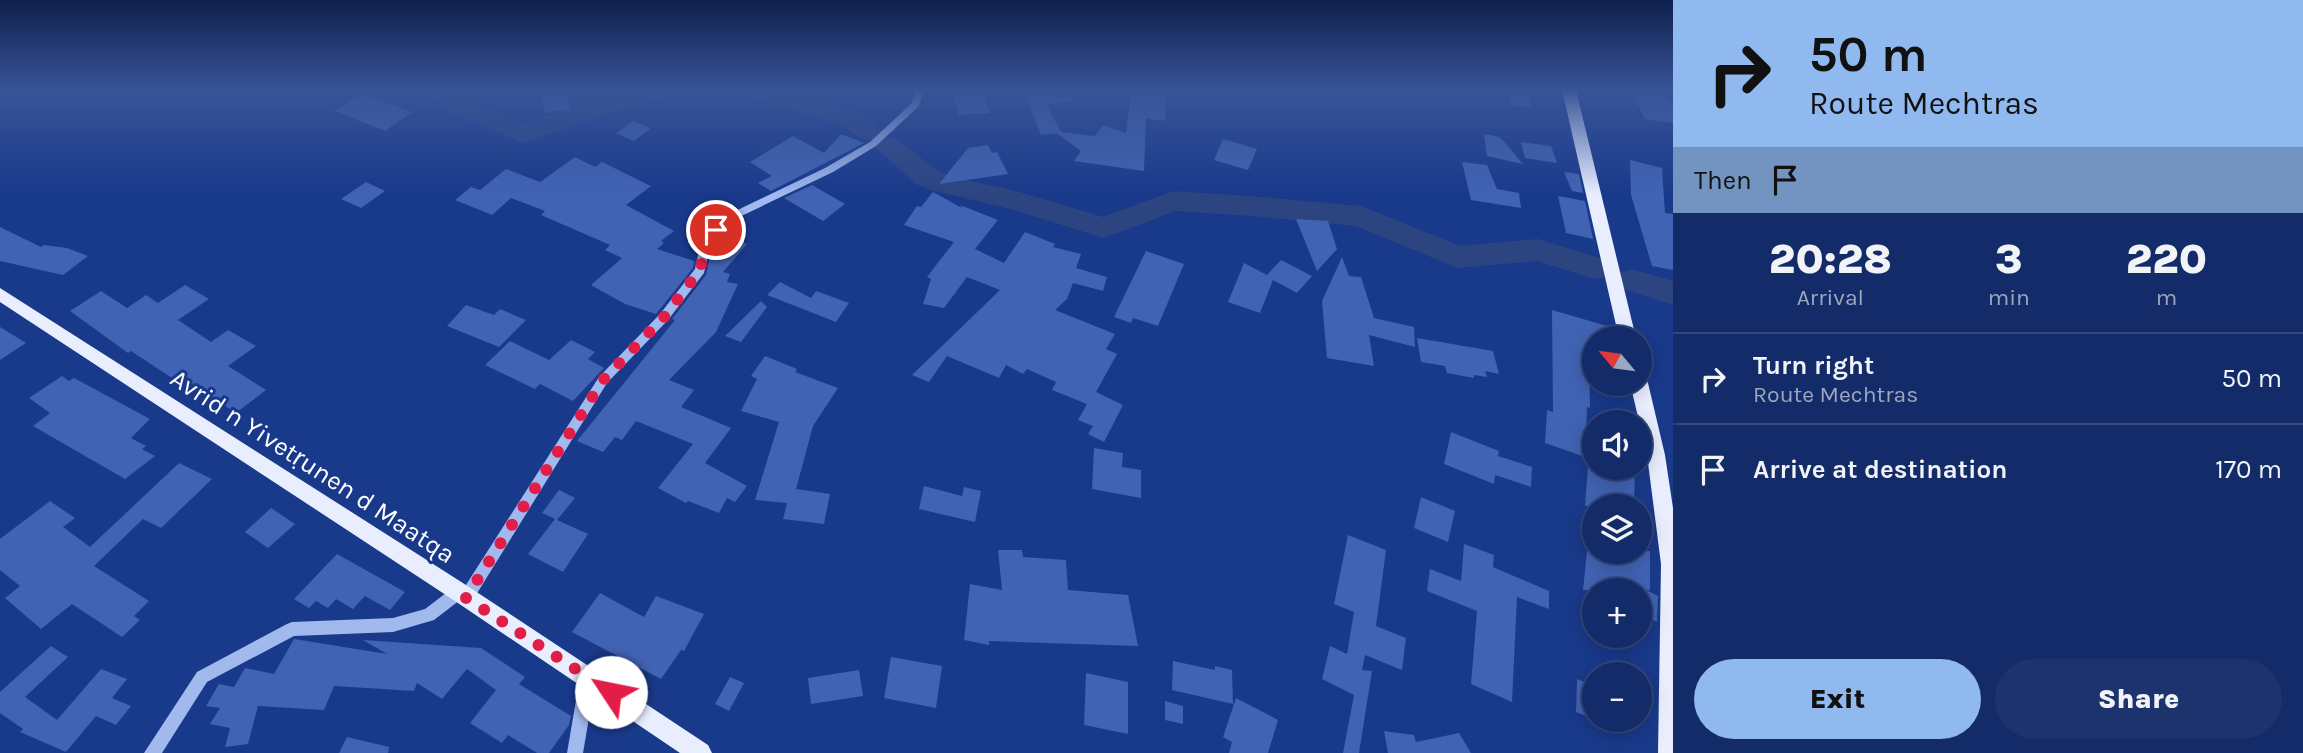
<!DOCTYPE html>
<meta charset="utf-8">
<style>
body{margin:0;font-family:Karla,sans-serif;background:#1c336e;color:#f1f3f6;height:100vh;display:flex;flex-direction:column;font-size:26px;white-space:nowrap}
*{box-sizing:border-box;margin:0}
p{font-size:23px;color:#9da7c0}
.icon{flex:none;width:38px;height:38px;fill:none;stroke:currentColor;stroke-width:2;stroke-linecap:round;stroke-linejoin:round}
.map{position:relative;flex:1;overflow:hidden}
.panel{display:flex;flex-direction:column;background:#132b68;width:630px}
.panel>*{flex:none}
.banner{background:#90b9f0;color:#111;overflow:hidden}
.needle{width:46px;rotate:299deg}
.controls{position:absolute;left:1582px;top:326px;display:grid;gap:14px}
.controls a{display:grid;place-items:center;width:70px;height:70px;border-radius:50%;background:#132b68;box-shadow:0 4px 18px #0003,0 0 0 2px #32477c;font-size:35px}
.pin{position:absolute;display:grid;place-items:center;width:60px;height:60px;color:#fff;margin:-30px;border:4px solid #fff;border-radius:50%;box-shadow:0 2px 7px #0007}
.me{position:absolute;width:77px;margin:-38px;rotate:304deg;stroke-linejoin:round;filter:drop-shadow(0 0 5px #0008)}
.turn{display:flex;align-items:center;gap:24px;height:147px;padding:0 21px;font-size:32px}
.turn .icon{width:91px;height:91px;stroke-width:2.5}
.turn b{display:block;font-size:49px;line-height:60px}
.then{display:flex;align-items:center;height:66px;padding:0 21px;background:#0003;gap:14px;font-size:26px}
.eta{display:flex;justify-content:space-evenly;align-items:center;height:119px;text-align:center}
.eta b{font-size:42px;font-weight:800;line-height:49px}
.button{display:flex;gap:14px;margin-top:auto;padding:14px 21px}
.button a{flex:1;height:80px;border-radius:42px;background:#90b9f0;color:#111;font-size:28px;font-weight:800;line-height:80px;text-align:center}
.button a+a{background:#1c336e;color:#f1f3f6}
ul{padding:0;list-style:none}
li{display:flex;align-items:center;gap:21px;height:91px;padding:0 21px;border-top:2px solid #32477c}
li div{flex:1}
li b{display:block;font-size:26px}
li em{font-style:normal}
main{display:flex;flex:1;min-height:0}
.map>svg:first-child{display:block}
</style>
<main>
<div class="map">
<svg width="1673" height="753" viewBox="0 0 1673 753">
<rect width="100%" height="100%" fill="#19398a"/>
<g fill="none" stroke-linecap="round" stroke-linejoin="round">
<g fill="#2c4581" fill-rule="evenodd">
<path d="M421 90H451L469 101 524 125C573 107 623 86 676 90L672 96 596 117 523 143 451 113Z"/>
<polygon points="743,90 782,90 863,114 884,132 880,138 870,140 860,138 843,126 747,96"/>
<polygon points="888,137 898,140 936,170 949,176 1016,191 1103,217 1173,191 1251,196 1361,206 1460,246 1538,239 1606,260 1611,268 1606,276 1595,279 1537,261 1457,268 1356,226 1251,216 1176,211 1104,238 1010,209 931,190 916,184 874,146 878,140"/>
<polygon points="1632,269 1673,281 1673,305 1621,288 1616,280 1621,272"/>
</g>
</g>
<g fill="#4163b3">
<polygon points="540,90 565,90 570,109 545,113"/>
<polygon points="951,90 982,90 990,113 959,115"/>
<polygon points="1023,90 1072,90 1073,102 1046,104 1061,132 1095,136 1103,125 1126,133 1131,92 1166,97 1165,121 1146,118 1144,171 1074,161 1081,151 1057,133 1041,135"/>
<polygon points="1507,90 1527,90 1532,108 1511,105"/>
<polygon points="1631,90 1665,90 1673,106 1673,123 1645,119"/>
<polygon points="362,93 412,112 385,131 335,111"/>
<polygon points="633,121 651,128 634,141 616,133"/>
<polygon points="841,134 864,143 771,191 758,183 772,176 750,162 793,136 824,153"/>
<polygon points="1484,134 1500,137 1523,164 1487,156"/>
<polygon points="1223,139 1257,149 1248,170 1214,160"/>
<polygon points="1521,142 1551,146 1557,163 1525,158"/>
<polygon points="988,145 992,153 997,152 1008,174 939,184 968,148"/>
<polygon points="575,157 595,167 602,162 651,186 626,205 674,231 661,241 664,243 657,249 694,261 693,268 656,314 625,304 591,285 622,258 605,250 610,245 541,215 545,211 511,198 492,215 455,200 471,187 480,190 506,169 540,182"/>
<polygon points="1630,160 1662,168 1665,213 1673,214 1673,270 1652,266 1631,195"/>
<polygon points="1462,162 1487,165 1497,189 1519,193 1521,208 1471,200"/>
<polygon points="1564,172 1579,174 1583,193 1572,191"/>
<polygon points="366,182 385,191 361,208 341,199"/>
<polygon points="812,185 845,204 823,221 784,198"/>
<polygon points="933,192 962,208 960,205 998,220 975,249 1004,263 1025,232 1055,244 1053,247 1081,254 1076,268 1107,277 1103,291 1073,283 1067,299 1055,310 1115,334 1106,349 1117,354 1096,392 1123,405 1104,442 1088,434 1093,426 1078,420 1087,404 1052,390 1056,382 1027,369 1023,374 1006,365 999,378 947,356 929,382 912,375 1000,290 967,277 944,308 923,304 931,279 927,277 954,242 904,225 917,206 921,207"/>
<polygon points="1558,196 1585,201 1593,239 1566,233"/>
<polygon points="1296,219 1328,221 1337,249 1317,271"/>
<polygon points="0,227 41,247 44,245 67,248 88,256 63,275 0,261"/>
<polygon points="726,236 747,244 723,272 730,274 727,282 738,284 716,332 669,380 694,390 681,407 731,428 705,463 747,486 735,502 727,498 719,513 688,501 686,503 658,488 693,444 636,421 622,440 615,437 603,452 577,441 675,320 672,319 706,275 711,253"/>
<polygon points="1146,251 1184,264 1158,326 1133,318 1131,323 1114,317"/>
<polygon points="1342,257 1349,276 1361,277 1374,318 1414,327 1415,347 1369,335 1374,366 1327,358 1322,301"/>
<polygon points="1281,260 1312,276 1297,293 1273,280 1260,313 1228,302 1244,263 1267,275"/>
<polygon points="780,282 811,298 816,291 849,303 836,322 767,295"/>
<polygon points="185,285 209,299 178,320 211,342 228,330 256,346 228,366 266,390 236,413 189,382 184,386 131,351 128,353 70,311 101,291 127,308 146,295 158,303"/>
<polygon points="761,301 767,307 741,342 725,336"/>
<polygon points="466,305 494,315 500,309 526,320 499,347 447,326"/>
<polygon points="1552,310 1614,328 1616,338 1594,338 1594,355 1589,354 1590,408 1587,407 1586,438 1594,441 1594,460 1545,443 1547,410 1553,412"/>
<polygon points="0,327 26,343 0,360"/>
<polygon points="1417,338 1493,351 1499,374 1485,371 1487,377 1474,375 1474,378 1447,373 1445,366 1421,362"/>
<polygon points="571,340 595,352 588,359 604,368 573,401 540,384 535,389 485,365 510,341 549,360"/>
<polygon points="765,356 797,369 795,372 838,388 813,426 796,489 830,494 824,524 783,519 787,503 755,500 779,422 741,411 757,379 751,376"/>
<polygon points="62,376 69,381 74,378 150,419 131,438 146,446 142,449 155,456 125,479 33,426 50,413 29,398"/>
<polygon points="1451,432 1499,451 1498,456 1532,467 1531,487 1495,475 1494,484 1444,464"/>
<polygon points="1094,448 1123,453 1122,467 1141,470 1141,498 1092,489"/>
<polygon points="179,463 212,479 161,528 143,519 94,566 149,601 134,616 140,620 122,637 72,604 41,629 5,598 20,586 0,570 0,539 50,501 75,518 63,527 90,547"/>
<polygon points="1588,467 1635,467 1634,506 1585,506"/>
<polygon points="924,486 962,496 964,487 981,491 975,522 919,509"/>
<polygon points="559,490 575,498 557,520 588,534 563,572 528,554 555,519 542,513"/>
<polygon points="1421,497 1455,511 1448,542 1414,528"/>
<polygon points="271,508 295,524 268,548 245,532"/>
<polygon points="1348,535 1386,550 1376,626 1406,638 1402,670 1365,655 1362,670 1372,671 1359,753 1343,753 1354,695 1322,679 1330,646 1347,654 1354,612 1334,604"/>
<polygon points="1464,544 1494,555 1493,567 1549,591 1549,609 1517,597 1512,702 1471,684 1477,611 1427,591 1430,569 1461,581"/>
<polygon points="998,550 1022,550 1023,557 1066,560 1068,590 1128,595 1138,646 989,641 989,645 964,640 970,584 1002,590"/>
<polygon points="1587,551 1650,551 1650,590 1646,590 1658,596 1657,622 1640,613 1640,590 1583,590"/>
<polygon points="337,554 405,592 390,610 365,596 353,609 336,599 328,608 316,601 309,608 294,599"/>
<polygon points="600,593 644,617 656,596 704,614 684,651 681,650 661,679 572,632"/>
<polygon points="294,639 387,654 363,640 481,648 525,677 519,684 571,716 569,725 549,753 537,753 508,735 502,743 470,723 496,690 467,669 442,699 417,683 414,691 334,686 324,710 258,706 248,744 225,747 230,728 210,724 220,708 206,706 219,684 234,687 245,668 274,674"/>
<polygon points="51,646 68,657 25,697 57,720 101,669 127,679 112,698 131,706 116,725 96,716 66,752 20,732 23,729 0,713 0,692"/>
<polygon points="891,657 942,666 936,708 884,698"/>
<polygon points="1173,661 1215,670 1215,666 1232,670 1233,704 1172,690"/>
<polygon points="859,670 863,696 811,704 808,678"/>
<polygon points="1086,673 1128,682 1128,734 1084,725"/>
<polygon points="730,677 744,683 729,711 715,704"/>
<polygon points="1577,679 1594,686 1594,719 1576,712"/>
<polygon points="1236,698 1278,720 1268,753 1229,753 1232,742 1223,737"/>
<polygon points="1165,701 1183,706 1183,724 1165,720"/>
<polygon points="1384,731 1414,735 1416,742 1459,733 1471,753 1388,753"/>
<polygon points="347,737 389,747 388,753 339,753"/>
</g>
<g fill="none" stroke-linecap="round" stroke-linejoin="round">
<g fill="#a2b9ee" fill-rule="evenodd">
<polygon points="915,90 924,90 919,106 876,146 833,172 731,221 711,242 704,273 668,320 607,383 471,603 466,605 460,600 434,620 393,632 294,636 207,682 162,753 144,753 197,672 287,624 292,622 393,618 425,609 454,587 459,585 464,588 599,377 660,314 695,269 702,238 723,217 825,168 870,142 912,103"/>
<polygon points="588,669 593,672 596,677 583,753 567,753 580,677 583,672"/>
</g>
<g fill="#e9eeff" fill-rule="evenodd">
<polygon points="1562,90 1576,90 1636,338 1619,338"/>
<polygon points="0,288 466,585 708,745 712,753 680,753 452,599 0,302"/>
<polygon points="1640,376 1645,378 1648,383 1665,455 1673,508 1673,753 1658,753 1661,564 1647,455 1630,383 1640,383"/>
</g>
</g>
<linearGradient id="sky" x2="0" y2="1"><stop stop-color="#0e1f4c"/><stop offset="0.46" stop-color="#385498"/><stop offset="1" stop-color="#385498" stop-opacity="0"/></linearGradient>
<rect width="1673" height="195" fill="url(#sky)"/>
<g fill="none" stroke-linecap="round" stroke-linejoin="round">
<polyline stroke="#e11d48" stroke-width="12" stroke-dasharray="0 21.6" points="611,692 466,598 603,380 664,317 700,270 706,241 716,230"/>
</g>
<g text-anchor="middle" stroke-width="6" stroke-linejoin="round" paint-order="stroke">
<g font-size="26" fill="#fff" stroke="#19398a">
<text transform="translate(313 466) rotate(33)" y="9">Avrid n Yivetṛunen d Maatqa</text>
</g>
</g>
</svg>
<div class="controls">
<a><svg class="needle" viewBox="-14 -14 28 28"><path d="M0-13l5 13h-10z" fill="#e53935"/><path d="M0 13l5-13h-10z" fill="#9da7c0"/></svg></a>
<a><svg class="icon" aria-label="sound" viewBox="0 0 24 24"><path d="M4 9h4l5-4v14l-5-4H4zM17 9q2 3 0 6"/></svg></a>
<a><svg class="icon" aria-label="layers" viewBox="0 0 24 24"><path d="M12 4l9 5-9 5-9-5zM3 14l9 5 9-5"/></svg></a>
<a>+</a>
<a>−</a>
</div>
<div class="pin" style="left:716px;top:230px;background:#d93025"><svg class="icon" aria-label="arrive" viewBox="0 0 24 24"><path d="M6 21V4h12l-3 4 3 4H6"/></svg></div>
<svg class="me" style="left:611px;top:692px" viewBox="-20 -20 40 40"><circle r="19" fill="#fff"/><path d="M0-13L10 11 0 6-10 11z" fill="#e11d48"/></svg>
</div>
<section class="panel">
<div class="banner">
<div class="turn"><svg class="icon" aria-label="right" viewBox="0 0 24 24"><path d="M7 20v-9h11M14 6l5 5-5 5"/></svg><div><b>50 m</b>Route Mechtras</div></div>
<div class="then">Then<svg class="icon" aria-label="arrive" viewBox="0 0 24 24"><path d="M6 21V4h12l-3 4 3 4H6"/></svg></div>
</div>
<div class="eta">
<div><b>20:28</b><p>Arrival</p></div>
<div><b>3</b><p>min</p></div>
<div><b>220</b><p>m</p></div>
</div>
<ul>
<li><svg class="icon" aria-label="right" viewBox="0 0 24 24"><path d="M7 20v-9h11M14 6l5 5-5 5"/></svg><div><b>Turn right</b><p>Route Mechtras</p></div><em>50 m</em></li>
<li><svg class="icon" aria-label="arrive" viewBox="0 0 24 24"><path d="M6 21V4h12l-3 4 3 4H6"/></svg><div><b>Arrive at destination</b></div><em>170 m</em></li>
</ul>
<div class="button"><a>Exit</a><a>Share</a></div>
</section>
</main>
